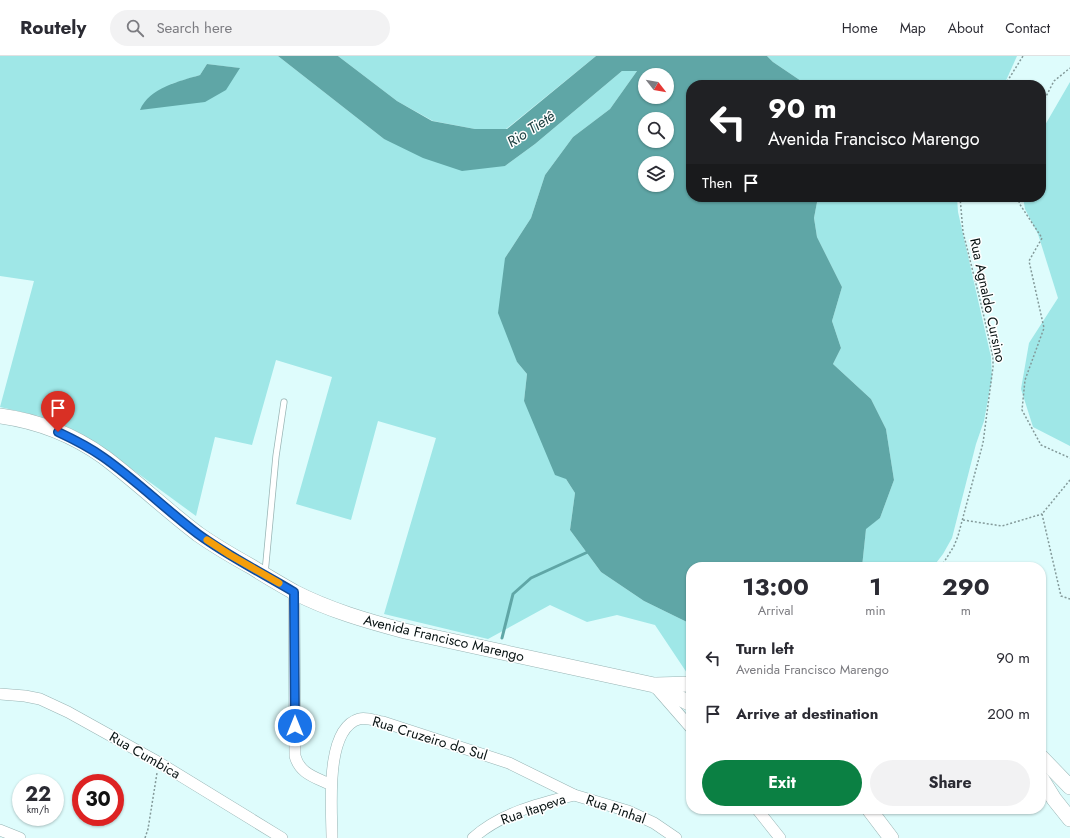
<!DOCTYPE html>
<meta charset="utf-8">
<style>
body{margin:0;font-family:Jost,sans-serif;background:#f2f2f3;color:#2b2b33;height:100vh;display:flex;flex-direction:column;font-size:15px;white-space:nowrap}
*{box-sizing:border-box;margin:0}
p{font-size:13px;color:#7c7c81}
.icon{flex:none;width:22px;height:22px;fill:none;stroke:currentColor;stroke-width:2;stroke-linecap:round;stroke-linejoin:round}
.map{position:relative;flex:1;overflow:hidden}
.drawer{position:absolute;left:686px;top:506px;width:360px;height:252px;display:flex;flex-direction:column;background:#fff;border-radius:16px;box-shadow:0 1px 3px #0004}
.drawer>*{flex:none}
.hud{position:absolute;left:686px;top:24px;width:360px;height:122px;border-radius:16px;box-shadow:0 1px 3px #0004;background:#202124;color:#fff;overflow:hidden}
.needle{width:26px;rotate:121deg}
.controls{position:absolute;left:638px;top:12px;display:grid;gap:8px}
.controls a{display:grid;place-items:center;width:36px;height:36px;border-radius:50%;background:#fff;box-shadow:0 1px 3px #0004;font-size:20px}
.speed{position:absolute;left:12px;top:718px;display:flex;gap:8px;font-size:20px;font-weight:700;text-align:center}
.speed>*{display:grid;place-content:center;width:52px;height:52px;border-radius:50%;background:#fff;box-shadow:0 1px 3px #0004;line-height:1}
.speed small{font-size:10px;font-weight:400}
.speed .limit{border:6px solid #d22;background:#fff;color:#111}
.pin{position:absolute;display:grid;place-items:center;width:34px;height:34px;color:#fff;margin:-41px -17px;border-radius:50% 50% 50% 0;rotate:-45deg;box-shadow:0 0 4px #0007}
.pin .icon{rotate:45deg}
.me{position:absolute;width:44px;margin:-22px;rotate:0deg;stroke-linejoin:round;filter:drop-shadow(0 0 3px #0008)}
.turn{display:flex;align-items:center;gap:14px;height:84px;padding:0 16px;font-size:18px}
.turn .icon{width:52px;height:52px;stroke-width:2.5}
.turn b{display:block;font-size:28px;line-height:34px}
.then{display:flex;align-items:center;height:38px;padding:0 16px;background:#0003;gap:8px;font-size:15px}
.eta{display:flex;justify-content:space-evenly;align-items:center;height:68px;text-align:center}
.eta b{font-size:24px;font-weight:700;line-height:28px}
.button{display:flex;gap:8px;margin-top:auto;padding:8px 16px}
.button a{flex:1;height:46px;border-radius:24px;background:#0b8043;color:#fff;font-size:16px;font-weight:700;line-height:46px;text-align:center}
.button a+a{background:#f2f2f3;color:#2b2b33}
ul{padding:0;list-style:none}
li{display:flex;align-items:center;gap:12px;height:56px;padding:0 16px}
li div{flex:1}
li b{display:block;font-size:15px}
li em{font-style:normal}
header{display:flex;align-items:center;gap:24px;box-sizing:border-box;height:56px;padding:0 20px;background:#fff;border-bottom:1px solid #e1e1e2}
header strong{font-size:19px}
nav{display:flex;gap:22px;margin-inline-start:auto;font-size:14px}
.search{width:280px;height:36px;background:#f2f2f3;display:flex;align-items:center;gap:10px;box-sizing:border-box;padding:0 14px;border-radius:22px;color:#7c7c81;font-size:15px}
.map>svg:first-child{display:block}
</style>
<header>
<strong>Routely</strong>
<div class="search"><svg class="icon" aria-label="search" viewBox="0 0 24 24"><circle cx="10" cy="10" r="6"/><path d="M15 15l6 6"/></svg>Search here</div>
<nav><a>Home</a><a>Map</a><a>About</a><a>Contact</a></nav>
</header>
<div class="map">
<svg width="1070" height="782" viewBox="0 0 1070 782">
<rect width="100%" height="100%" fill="#defcfc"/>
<g fill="#9fe7e7" fill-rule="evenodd">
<path d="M0 0H278L384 83 505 110 535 88 622 15H637L610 53 573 81 545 119 531 162 505 202 517 306 527 318 524 345 566 423 575 437 570 474 601 516 644 545 691 568 687 617 655 569 617 559 587 566 550 549 488 583 384 558 436 382 378 365 351 464 296 448 332 321 276 304 252 389 215 381 196 460 95 386 68 371 39 360 0 351 34 225 0 220ZM207 8 239 12 168 29 200 19Z"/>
<polygon points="338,0 596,0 506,73 475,73 433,65 397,45"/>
<polygon points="767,0 1017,0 1004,29 807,29 773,6"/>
<polygon points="1070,26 1070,390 1033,371 1021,333 1029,287 1058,242 1038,178 1025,153 1023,141 1041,141 1041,76"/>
<polygon points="818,141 957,141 958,156 991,301 992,322 984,365 976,388 952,482 943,498 933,511 862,511 866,472 880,462 894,424 886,373 871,343 833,308 841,292 832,265 842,231 817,181 814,162"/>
</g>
<g fill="#5fa6a6" fill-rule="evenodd">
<path d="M278 0H338L397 45 432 65 475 73H507L596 0H767L773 6 807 29H691V141H818L814 162 817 181 842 231 832 265 841 292 833 308 871 343 886 373 894 424 880 462 866 473 862 511H691V568L644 545 601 516 570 474 575 437 566 423 555 419 524 345 527 318 517 306 498 257 505 202 531 162 545 119 573 81 610 53 637 15H622L535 88 505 110 462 115 423 102 384 83ZM645 19H667V41H645ZM645 63H667V85H645ZM645 107H667V129H645Z"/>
<path d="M207 8 240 12 226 34 205 46 140 54C149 32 180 25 200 19Z"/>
</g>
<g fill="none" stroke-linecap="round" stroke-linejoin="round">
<polyline stroke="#5fa6a6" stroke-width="3" points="502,582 513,538 531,522 590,495"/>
<defs>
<polyline id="service" points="265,517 276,400 284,346"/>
<g id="minor">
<path d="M294 536 295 700C300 718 315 721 331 729"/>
<polyline points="657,633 691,672"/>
<polyline points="0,638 25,640 40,643 68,656 158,706 282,782"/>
<polyline points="757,753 780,782"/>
<polyline points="0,774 20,782"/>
<path d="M332 782C332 754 324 673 359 663 367 661 376 665 383 666L509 707 574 739 628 755 654 767 676 782"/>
<path d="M473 782C501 757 538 748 574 739"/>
</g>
<g id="secondary">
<path d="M0 360C37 365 73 379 104 401 136 425 165 453 198 478 215 490 234 501 252 511 266 520 280 528 294 536 329 554 367 565 405 575L654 629 691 648"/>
<polyline points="656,629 691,628"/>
<polyline points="1041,701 1070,731"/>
<polyline points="1041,722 1054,743 1070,763"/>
<polyline points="869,753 891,782"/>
</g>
</defs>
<use href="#service" stroke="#98b4b4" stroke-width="7"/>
<use href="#minor" stroke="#98b4b4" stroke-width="12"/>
<use href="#secondary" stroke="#98b4b4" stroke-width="16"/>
<g stroke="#839999" stroke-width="1.5" stroke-dasharray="2 2" stroke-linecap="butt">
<polyline points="1005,29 1023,0"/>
<polyline points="1041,50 1054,25 1070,12"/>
<polyline points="1020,141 1019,147 1042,182 1029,205 1044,272 1025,324 1022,354 1041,389 1070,402"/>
<polyline points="1070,424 1042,458 1061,540 1070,543"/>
<polyline points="963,464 1002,470 1042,458"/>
<polyline points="941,511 954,490 958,480 983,387 993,311 993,301 982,252 963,176 960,141"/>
<polyline points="145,782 148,773 157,717"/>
</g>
<use href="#service" stroke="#fff" stroke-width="5.5"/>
<use href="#minor" stroke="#fff" stroke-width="11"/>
<use href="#secondary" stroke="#fff" stroke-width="15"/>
</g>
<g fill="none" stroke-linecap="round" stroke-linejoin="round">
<defs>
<path id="route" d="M58 376C73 383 89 391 103 401 136 424 165 453 198 478 228 500 262 517 294 536L295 670"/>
</defs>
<use href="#route" stroke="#114b97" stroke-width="10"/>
<use href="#route" stroke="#1a73e8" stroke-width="7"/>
<polyline stroke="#f59e0b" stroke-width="7" points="207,484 230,499 279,527"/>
</g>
<g text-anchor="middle" stroke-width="3" stroke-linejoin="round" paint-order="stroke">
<g font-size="14" fill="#081313" stroke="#fff">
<text transform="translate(988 244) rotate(78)" y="5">Rua Agnaldo Cursino</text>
<text transform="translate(444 582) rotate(13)" y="5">Avenida Francisco Marengo</text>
<text transform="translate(430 682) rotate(17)" y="5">Rua Cruzeiro do Sul</text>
<text transform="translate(145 699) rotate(30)" y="5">Rua Cumbica</text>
<text transform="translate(533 753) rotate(-19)" y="5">Rua Itapeva</text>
<text transform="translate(616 753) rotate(19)" y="5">Rua Pinhal</text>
</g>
<g font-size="15" font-style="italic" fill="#1d4041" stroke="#fff">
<text transform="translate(531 73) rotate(-33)" y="5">Rio Tietê</text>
</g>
</g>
</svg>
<div class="controls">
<a><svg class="needle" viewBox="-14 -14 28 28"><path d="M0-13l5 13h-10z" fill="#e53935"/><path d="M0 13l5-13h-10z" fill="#7c7c81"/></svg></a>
<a><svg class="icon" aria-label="search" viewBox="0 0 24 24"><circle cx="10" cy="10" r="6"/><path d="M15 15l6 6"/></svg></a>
<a><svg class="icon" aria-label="layers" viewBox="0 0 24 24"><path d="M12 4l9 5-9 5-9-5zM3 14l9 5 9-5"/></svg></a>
</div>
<div class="speed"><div>22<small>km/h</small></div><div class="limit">30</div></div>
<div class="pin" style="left:58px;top:376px;background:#d93025"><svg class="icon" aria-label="arrive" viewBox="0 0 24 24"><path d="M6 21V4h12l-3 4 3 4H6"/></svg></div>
<svg class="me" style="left:295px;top:670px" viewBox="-20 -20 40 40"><circle r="17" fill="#1a73e8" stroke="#fff" stroke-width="3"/><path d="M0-11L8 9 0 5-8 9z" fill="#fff"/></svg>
<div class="hud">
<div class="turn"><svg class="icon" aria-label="left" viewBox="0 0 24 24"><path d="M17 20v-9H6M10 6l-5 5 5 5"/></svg><div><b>90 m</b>Avenida Francisco Marengo</div></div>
<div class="then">Then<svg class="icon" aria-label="arrive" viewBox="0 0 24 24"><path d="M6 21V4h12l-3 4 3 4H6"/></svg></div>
</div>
<section class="drawer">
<div class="eta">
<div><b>13:00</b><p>Arrival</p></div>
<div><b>1</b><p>min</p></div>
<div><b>290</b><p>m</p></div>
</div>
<ul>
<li><svg class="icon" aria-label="left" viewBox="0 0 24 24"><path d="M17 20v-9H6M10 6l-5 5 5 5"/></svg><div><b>Turn left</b><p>Avenida Francisco Marengo</p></div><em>90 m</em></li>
<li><svg class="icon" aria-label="arrive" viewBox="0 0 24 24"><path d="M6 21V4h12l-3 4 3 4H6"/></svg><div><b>Arrive at destination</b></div><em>200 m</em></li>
</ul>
<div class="button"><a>Exit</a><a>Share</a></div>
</section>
</div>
